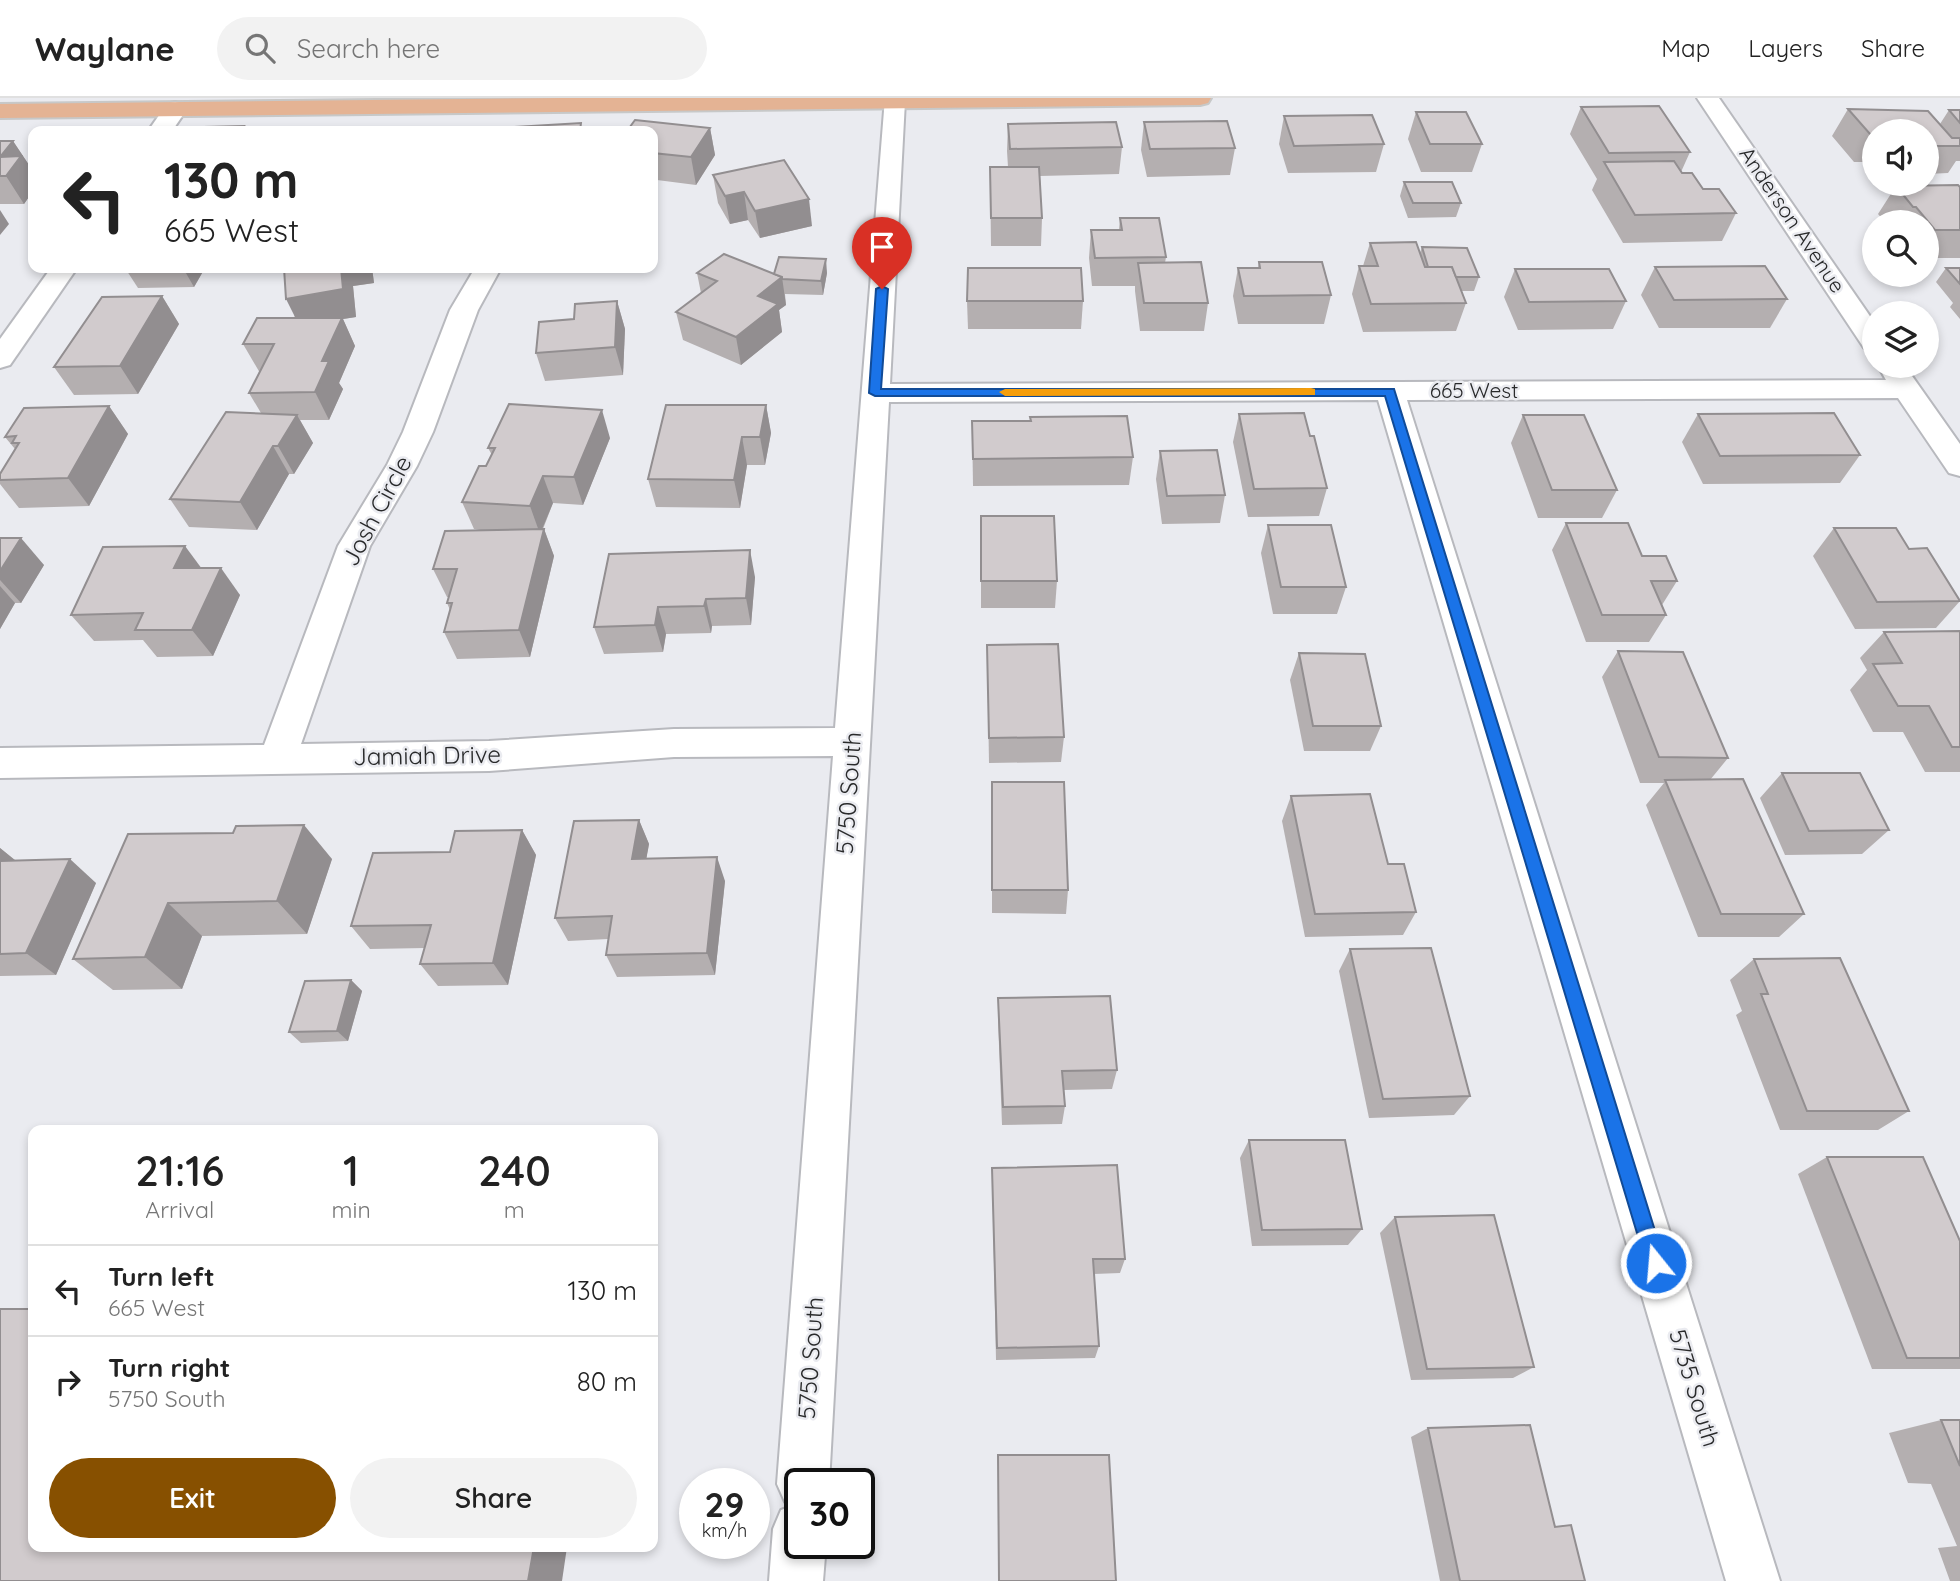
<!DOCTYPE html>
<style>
body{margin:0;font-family:Quicksand,sans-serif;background:#f2f2f2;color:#222;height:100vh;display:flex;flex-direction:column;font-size:26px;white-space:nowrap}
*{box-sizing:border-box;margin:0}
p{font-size:23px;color:#767676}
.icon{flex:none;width:38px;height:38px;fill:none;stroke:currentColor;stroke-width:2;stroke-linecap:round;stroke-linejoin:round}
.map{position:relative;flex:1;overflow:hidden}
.drawer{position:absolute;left:28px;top:1027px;width:630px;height:427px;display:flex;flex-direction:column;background:#fff;border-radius:14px;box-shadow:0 4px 10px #0003}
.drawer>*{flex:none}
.guide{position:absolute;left:28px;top:28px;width:630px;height:147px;border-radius:14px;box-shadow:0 4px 10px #0003;background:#fff;color:#222;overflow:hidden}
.tools{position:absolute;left:1862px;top:21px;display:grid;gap:14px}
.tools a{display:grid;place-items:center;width:77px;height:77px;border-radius:50%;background:#fff;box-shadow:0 4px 10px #0003;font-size:35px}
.speed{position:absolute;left:679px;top:1370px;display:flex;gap:14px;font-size:35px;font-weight:700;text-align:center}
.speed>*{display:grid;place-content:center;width:91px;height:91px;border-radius:50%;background:#fff;box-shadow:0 4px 10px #0003;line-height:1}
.speed small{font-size:18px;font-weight:400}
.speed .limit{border:4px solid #111;border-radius:10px;background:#fff;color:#111}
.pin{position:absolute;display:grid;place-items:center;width:60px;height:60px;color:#fff;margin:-72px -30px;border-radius:50% 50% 50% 0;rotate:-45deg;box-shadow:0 0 7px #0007}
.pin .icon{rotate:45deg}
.me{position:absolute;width:77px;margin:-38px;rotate:343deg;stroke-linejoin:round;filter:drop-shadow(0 0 5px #0008)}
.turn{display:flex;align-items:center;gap:24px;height:147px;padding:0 21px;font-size:32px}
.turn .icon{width:91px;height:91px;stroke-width:2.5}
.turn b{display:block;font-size:49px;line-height:60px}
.eta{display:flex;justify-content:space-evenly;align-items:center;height:119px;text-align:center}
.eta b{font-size:42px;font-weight:600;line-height:49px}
.cta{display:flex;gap:14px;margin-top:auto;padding:14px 21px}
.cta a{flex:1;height:80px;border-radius:42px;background:#875000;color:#fff;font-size:28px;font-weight:600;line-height:80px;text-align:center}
.cta a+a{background:#f2f2f2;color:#222}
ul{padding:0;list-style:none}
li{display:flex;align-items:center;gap:21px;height:91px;padding:0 21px;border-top:2px solid #e0e0e0}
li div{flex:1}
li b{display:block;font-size:26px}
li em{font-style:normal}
header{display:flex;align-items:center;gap:42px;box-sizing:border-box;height:98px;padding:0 35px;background:#fff;border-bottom:2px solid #e0e0e0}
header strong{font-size:33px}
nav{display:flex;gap:38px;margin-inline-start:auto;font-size:24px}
.search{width:490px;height:63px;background:#f2f2f2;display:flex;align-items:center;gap:18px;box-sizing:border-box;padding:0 24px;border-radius:38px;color:#767676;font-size:26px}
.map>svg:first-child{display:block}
</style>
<header>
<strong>Waylane</strong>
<div class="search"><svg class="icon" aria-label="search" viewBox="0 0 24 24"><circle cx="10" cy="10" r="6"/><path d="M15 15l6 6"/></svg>Search here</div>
<nav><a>Map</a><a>Layers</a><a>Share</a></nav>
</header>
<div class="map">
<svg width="1960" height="1483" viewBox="0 0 1960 1483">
<rect width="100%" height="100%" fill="#eaebf0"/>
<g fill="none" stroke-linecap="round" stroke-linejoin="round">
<defs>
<g id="minor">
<polygon points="885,0 903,0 905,3 890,286 1886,282 1878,268 1905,268 1960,346 1960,378 1949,375 1898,300 1407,302 1780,1483 1726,1483 1378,302 889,304 829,1386 800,1386 800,1446 826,1446 823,1483 769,1483 773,1431 781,1412 792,1408 785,1404 777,1386 833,658 674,659 489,673 0,680 0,650 264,647 338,448 387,367 403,334 450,212 475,170 501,170 478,212 433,334 417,368 370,448 301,646 489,643 674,631 835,630"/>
<polygon points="1697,0 1719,0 1874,224 1874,252 1864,250"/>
<polygon points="175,4 183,6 187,11 172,33 148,33 167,6"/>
<polygon points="51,170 77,170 10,267 0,270 0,241"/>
</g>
<polygon id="major" points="564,0 1211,0 1208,5 1200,7 0,20 0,6"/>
</defs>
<use href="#minor" stroke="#b8b9be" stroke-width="4"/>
<use href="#major" stroke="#c7c8c8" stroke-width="4"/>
<use href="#minor" fill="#fff" fill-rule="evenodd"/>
<use href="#major" fill="#e4b394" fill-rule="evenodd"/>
</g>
<g fill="#b4afb0">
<polygon points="1581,9 1690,54 1681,74 1736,115 1722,143 1623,145 1592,92 1597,81 1570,36"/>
<polygon points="1848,11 1940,26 1949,12 1960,12 1960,63 1956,63 1948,75 1927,76 1927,33 1874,33 1874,70 1870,64 1854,64 1832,38"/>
<polygon points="1416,14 1482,46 1472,74 1421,74 1408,41"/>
<polygon points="1284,18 1384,46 1376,74 1288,75 1279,46"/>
<polygon points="1144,24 1235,50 1230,77 1147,79 1141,52"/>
<polygon points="1008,26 1122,49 1119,76 1040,78 1042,120 1041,148 991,148 990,69 1008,69 1007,53"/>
<polygon points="710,30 715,57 696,87 657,82 655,75 653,75 653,33"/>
<polygon points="0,43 13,43 31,70 30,72 33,77 33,93 24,106 0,106"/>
<polygon points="713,77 812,128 760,140 748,122 730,126 718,105"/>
<polygon points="1404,84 1461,105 1456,119 1408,120 1400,98"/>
<polygon points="1896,88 1960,89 1960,160 1927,160 1927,124 1885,124 1878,116"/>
<polygon points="1120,120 1166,159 1165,165 1208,205 1204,233 1140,233 1135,193 1135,188 1092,188 1089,160 1091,132 1119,132"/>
<polygon points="1370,145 1420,155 1422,149 1479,179 1474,193 1461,193 1466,205 1456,233 1363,234 1352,196 1359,168 1363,168"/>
<polygon points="1259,164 1331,197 1324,226 1238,226 1233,198 1238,170 1258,170"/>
<polygon points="1655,169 1787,201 1770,230 1659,230 1641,197"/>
<polygon points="125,170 205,170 194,189 138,190"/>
<polygon points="284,170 372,170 374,185 353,188 356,219 343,221 355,248 339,285 343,291 329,322 300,322 313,345 294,376 289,376 257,432 189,429 170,401 261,315 249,295 260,275 243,246 295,220"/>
<polygon points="1946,170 1960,170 1960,221 1950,209 1953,205 1936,184"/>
<polygon points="1515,171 1626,203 1613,231 1518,232 1504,199"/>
<polygon points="697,175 774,176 827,175 823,197 785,196 786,207 779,212 782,234 741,267 683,242 676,214 701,195"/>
<polygon points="162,198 179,226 138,296 74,297 54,269"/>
<polygon points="617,203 625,231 623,277 545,283 536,255 574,221"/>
<polygon points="967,203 1083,203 1081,231 968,231"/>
<polygon points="766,307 771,335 765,367 747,367 740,410 656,409 648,381"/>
<polygon points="109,308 128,336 89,408 19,410 0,386 0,376 15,351 5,339"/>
<polygon points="1239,316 1310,338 1327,390 1319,418 1248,419 1233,344"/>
<polygon points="1698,316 1860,357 1840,385 1703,386 1682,344"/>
<polygon points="1523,317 1617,392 1602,420 1538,420 1511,345"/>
<polygon points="972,323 1030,323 1133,359 1129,387 973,388"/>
<polygon points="610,340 583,407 553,405 543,431 544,431 554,458 530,559 457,561 444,534 450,512 447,505 449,499 447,499 433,471 480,432 474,431 462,404 486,368 492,357 488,350"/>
<polygon points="1160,353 1225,397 1220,425 1162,426 1156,381"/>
<polygon points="981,418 1057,483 1055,510 981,510"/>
<polygon points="1566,425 1642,458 1677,483 1662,507 1666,517 1649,544 1586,544 1552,452"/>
<polygon points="1268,427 1346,489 1337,516 1273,516 1261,455"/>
<polygon points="1834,430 1909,451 1960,502 1960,503 1936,530 1855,531 1813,458"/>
<polygon points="0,440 44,467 21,505 15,505 0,531"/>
<polygon points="201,470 240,497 213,558 157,559 143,542 94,543 71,517"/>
<polygon points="755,479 751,527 712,528 711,535 666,536 663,554 604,556 594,529"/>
<polygon points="1960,533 1960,674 1925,674 1903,634 1873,634 1850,592 1867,572 1860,560 1884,534"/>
<polygon points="987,547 1064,639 1061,664 989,665"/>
<polygon points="1618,553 1728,660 1710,682 1804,816 1779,839 1698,839 1646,707 1664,685 1640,685 1602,579"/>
<polygon points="1299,555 1381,628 1370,653 1304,653 1290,582"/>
<polygon points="1782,675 1889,732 1862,756 1785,757 1760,700"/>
<polygon points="992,684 1068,792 1066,816 992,815"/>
<polygon points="1291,698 1388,766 1416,814 1403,837 1305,839 1282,723"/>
<polygon points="639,722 649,746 646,761 725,783 715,877 617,879 606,857 608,841 568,843 555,820"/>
<polygon points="522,732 536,757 508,887 438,888 420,866 425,850 370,851 351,828 450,754"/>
<polygon points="233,735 332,761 307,836 202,838 182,891 113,892 73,861"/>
<polygon points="0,750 15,762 96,785 56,877 0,878"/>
<polygon points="1350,851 1470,998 1454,1017 1369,1020 1339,873"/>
<polygon points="1754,861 1909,1013 1878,1032 1780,1032 1736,917 1742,913 1730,882"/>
<polygon points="351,882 362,893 348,943 301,945 289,934"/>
<polygon points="998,900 1117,972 1112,991 1064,992 1065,1008 1062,1026 1002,1027 998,921"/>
<polygon points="1249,1042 1362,1131 1348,1147 1252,1148 1240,1060"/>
<polygon points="1827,1059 1960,1143 1960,1271 1872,1271 1798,1076"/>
<polygon points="992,1070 1125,1161 1120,1175 1094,1176 1099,1248 1095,1260 996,1262"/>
<polygon points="1395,1119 1534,1269 1513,1280 1411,1282 1380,1135"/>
<polygon points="1941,1322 1960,1322 1960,1483 1950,1483 1938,1450 1957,1448 1931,1386 1908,1385 1889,1335"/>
<polygon points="1428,1330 1555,1429 1585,1483 1440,1483 1411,1339"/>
<polygon points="998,1357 1116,1483 998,1483"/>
</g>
<g fill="#928e90">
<polygon points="710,30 715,57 696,87 691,59"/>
<polygon points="13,43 31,70 30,72 33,77 33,93 24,106 6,78 0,59"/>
<polygon points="744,94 748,122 730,126 725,98"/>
<polygon points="809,101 812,128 760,140 755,113"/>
<polygon points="0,112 9,126 0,137"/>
<polygon points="826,161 827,175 823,197 821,183"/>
<polygon points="183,170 205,170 194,189"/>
<polygon points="341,170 372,170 374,185 353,188 356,219 343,221 355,248 339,285 343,291 329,322 315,294 300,229 286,201"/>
<polygon points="782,179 786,207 779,212 782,234 741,267 736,239 758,198"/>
<polygon points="162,198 179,226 138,296 120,268"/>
<polygon points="617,203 625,231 623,277 615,249"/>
<polygon points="766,307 771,335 765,367 760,339"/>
<polygon points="109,308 128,336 89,408 68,380"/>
<polygon points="602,312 610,340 583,407 574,379"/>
<polygon points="297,317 313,345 294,376 278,348"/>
<polygon points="742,339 747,367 740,410 734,382"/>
<polygon points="273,348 289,376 257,432 240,404"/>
<polygon points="543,378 553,405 540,436 530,408"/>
<polygon points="544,431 554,458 530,559 519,532"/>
<polygon points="21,440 44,467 21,505 0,482 0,473"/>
<polygon points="185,448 205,475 174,470"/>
<polygon points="750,452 755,479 751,527 746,500"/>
<polygon points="221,470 240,497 213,558 192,532"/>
<polygon points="0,488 15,505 0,531"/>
<polygon points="706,501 712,528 711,535 704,508"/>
<polygon points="658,509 666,536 663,554 655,527"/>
<polygon points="639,722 649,746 642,785 632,761"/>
<polygon points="304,727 332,761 307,836 277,803"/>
<polygon points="522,732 536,757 508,887 493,865"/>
<polygon points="0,750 22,768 0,775"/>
<polygon points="717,759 725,783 715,877 707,855"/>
<polygon points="70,761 96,785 56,877 26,855"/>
<polygon points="168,805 202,838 182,891 145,859"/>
<polygon points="351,882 362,893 348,943 337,933"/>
<polygon points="534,1449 567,1449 562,1483 528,1483"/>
</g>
<g fill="#d1cbcd" stroke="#928e90" stroke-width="2">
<polygon points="1659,8 1690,54 1609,55 1581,9"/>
<polygon points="1848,11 1928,13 1952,40 1960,40 1960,48 1927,48 1927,33 1874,33 1874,36 1870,36"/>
<polygon points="1949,12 1960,12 1960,25"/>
<polygon points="1416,14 1466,14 1482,46 1430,46"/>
<polygon points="1372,17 1384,46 1294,48 1284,18"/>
<polygon points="635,22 710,30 691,59 653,55 653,52 655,48 653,48 653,33 627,33"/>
<polygon points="1227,23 1235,50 1150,51 1144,24"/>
<polygon points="1116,24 1122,49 1010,51 1008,26"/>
<polygon points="581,25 580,33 514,33 515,29"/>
<polygon points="244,28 241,33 201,33 204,29"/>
<polygon points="0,43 13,43 0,59 21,58 6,78 0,78"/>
<polygon points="784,62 809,101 755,113 744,94 725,98 713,77"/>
<polygon points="1674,63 1682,75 1692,75 1703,91 1719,91 1736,115 1635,117 1604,64"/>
<polygon points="990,69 1039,69 1042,120 991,120"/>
<polygon points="1404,84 1452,84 1461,105 1413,105"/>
<polygon points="1958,87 1960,89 1960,132 1935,132 1916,109 1913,109 1896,88"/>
<polygon points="1120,120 1159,120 1166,159 1095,160 1091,132 1122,132"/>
<polygon points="1416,144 1425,169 1452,169 1466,205 1371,206 1359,168 1378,168 1370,145"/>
<polygon points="1422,149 1467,150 1479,179 1456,179 1452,169 1428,169"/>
<polygon points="724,156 782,179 758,198 778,206 736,239 676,214 717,183 697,175"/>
<polygon points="779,159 826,161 821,183 782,181 782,179 774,176"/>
<polygon points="1201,164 1208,205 1144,205 1138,165"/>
<polygon points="1259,164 1322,164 1331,197 1244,198 1238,170 1260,170"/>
<polygon points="1765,168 1787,201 1674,202 1655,169"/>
<polygon points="284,170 341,170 343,191 286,201"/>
<polygon points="968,170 1081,170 1083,203 967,203"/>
<polygon points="1946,170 1960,170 1960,186"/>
<polygon points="1515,171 1609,171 1626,203 1529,204"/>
<polygon points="162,198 120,268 54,269 102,199"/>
<polygon points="617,203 615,249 536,255 539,224 574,221 575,206"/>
<polygon points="257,220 342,220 322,263 329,263 315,294 249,295 274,246 243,246"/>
<polygon points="509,306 602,312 574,379 543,378 530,408 462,404 479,368 486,368 495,350 488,350"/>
<polygon points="666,307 766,307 760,339 742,339 734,382 648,381"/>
<polygon points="109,308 68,380 0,382 0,376 19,345 12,345 16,338 5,339 24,310"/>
<polygon points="226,314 297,317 278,348 273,348 240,404 170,401"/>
<polygon points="1304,315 1310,338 1314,338 1327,390 1254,391 1239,316"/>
<polygon points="1834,315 1860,357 1720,358 1698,316"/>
<polygon points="1523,317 1584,317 1617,392 1552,392"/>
<polygon points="1127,318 1133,359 973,361 972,323 1031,323 1030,319"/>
<polygon points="1217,352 1225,397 1167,398 1160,353"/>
<polygon points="981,418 1054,418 1057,483 981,483"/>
<polygon points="1566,425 1628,425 1642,458 1666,458 1677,483 1651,483 1666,517 1602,517"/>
<polygon points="1268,427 1331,427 1346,489 1281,489"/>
<polygon points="1834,430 1896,430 1909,451 1927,450 1960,503 1877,504"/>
<polygon points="544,431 519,532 444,534 452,505 447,505 457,471 433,471 445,433"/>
<polygon points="0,440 21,440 0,473"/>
<polygon points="185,448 174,470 221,470 192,532 135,532 143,515 71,517 103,449"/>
<polygon points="750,452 746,500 706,501 704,508 658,509 655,527 594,529 609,456"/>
<polygon points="1960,533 1960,649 1952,649 1929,608 1898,608 1873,566 1902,565 1884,534"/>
<polygon points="1058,546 1064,639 989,640 987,547"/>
<polygon points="1618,553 1683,554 1728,660 1659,659"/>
<polygon points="1299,555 1365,556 1381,628 1313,628"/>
<polygon points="1782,675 1860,675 1889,732 1809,733"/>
<polygon points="1743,681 1804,816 1721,816 1665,682"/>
<polygon points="992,684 1064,684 1068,792 992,792"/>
<polygon points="1370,696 1388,766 1404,766 1416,814 1315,816 1291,698"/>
<polygon points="639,722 632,761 717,759 707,855 606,857 612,818 555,820 574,723"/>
<polygon points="304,727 277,803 168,805 145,859 73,861 128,736 233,735 236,728"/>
<polygon points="522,732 493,865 420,866 431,827 351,828 373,755 450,754 455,733"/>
<polygon points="70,761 26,855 0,856 0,763"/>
<polygon points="1431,850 1470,998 1383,1001 1350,851"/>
<polygon points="1840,860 1909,1013 1807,1013 1761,896 1768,896 1754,861"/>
<polygon points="351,882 337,933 289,934 305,883"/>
<polygon points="1110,898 1117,972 1062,973 1065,1008 1003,1009 998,900"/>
<polygon points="1249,1042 1345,1042 1362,1131 1262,1132"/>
<polygon points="1827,1059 1923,1059 1960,1143 1960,1260 1907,1260"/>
<polygon points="1117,1067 1125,1161 1093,1161 1099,1248 997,1250 992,1070"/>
<polygon points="1494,1117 1534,1269 1427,1271 1395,1119"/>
<polygon points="0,1211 33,1211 33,1449 534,1449 528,1483 0,1483"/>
<polygon points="1941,1322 1960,1322 1960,1368"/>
<polygon points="1530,1327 1555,1429 1571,1427 1585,1483 1460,1483 1428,1330"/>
<polygon points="998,1357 1109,1357 1116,1483 999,1483"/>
</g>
<polygon fill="#1a73e8" stroke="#114b97" stroke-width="2" points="882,188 888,191 881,291 1394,291 1665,1165 1663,1172 1656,1175 1649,1172 1646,1165 1385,298 875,298 869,295 876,191"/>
<polygon fill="#f59e0b" points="1311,290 1315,291 1315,297 1005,298 999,294 1005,291"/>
<g text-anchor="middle" stroke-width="5" stroke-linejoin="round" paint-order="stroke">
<g font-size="21" fill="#292a2b" stroke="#eaebf0">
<text transform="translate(1792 122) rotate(56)" y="7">Anderson Avenue</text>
<text x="1474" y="300">665 West</text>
</g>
<g font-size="24" fill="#292a2b" stroke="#eaebf0">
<text transform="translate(377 413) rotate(-62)" y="8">Josh Circle</text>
<text transform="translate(427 658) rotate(-1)" y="8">Jamiah Drive</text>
<text transform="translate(849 695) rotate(-86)" y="8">5750 South</text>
<text transform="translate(811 1260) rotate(-86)" y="8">5750 South</text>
<text transform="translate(1694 1290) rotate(73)" y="8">5735 South</text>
</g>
</g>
</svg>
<div class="tools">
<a><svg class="icon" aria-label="sound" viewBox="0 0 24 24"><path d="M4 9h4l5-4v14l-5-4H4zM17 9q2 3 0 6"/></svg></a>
<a><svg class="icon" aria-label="search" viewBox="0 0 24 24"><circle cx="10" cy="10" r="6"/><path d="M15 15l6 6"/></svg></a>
<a><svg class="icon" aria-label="layers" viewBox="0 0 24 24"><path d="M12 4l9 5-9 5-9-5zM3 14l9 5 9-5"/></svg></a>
</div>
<div class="speed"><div>29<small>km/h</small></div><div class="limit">30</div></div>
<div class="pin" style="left:882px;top:191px;background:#d93025"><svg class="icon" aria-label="arrive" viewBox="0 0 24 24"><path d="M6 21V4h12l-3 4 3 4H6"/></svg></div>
<svg class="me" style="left:1656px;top:1165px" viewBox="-20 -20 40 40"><circle r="17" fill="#1a73e8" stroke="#fff" stroke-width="3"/><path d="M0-11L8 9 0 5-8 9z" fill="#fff"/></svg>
<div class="guide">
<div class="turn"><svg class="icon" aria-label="left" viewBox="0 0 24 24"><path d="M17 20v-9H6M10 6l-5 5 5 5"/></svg><div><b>130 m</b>665 West</div></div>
</div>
<section class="drawer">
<div class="eta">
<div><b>21:16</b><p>Arrival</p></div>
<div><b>1</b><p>min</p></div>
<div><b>240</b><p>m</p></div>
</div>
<ul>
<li><svg class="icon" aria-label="left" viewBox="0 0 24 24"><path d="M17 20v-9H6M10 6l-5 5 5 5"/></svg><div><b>Turn left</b><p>665 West</p></div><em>130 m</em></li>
<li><svg class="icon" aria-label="right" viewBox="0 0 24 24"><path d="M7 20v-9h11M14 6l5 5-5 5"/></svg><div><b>Turn right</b><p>5750 South</p></div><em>80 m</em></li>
</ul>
<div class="cta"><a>Exit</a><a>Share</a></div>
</section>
</div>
